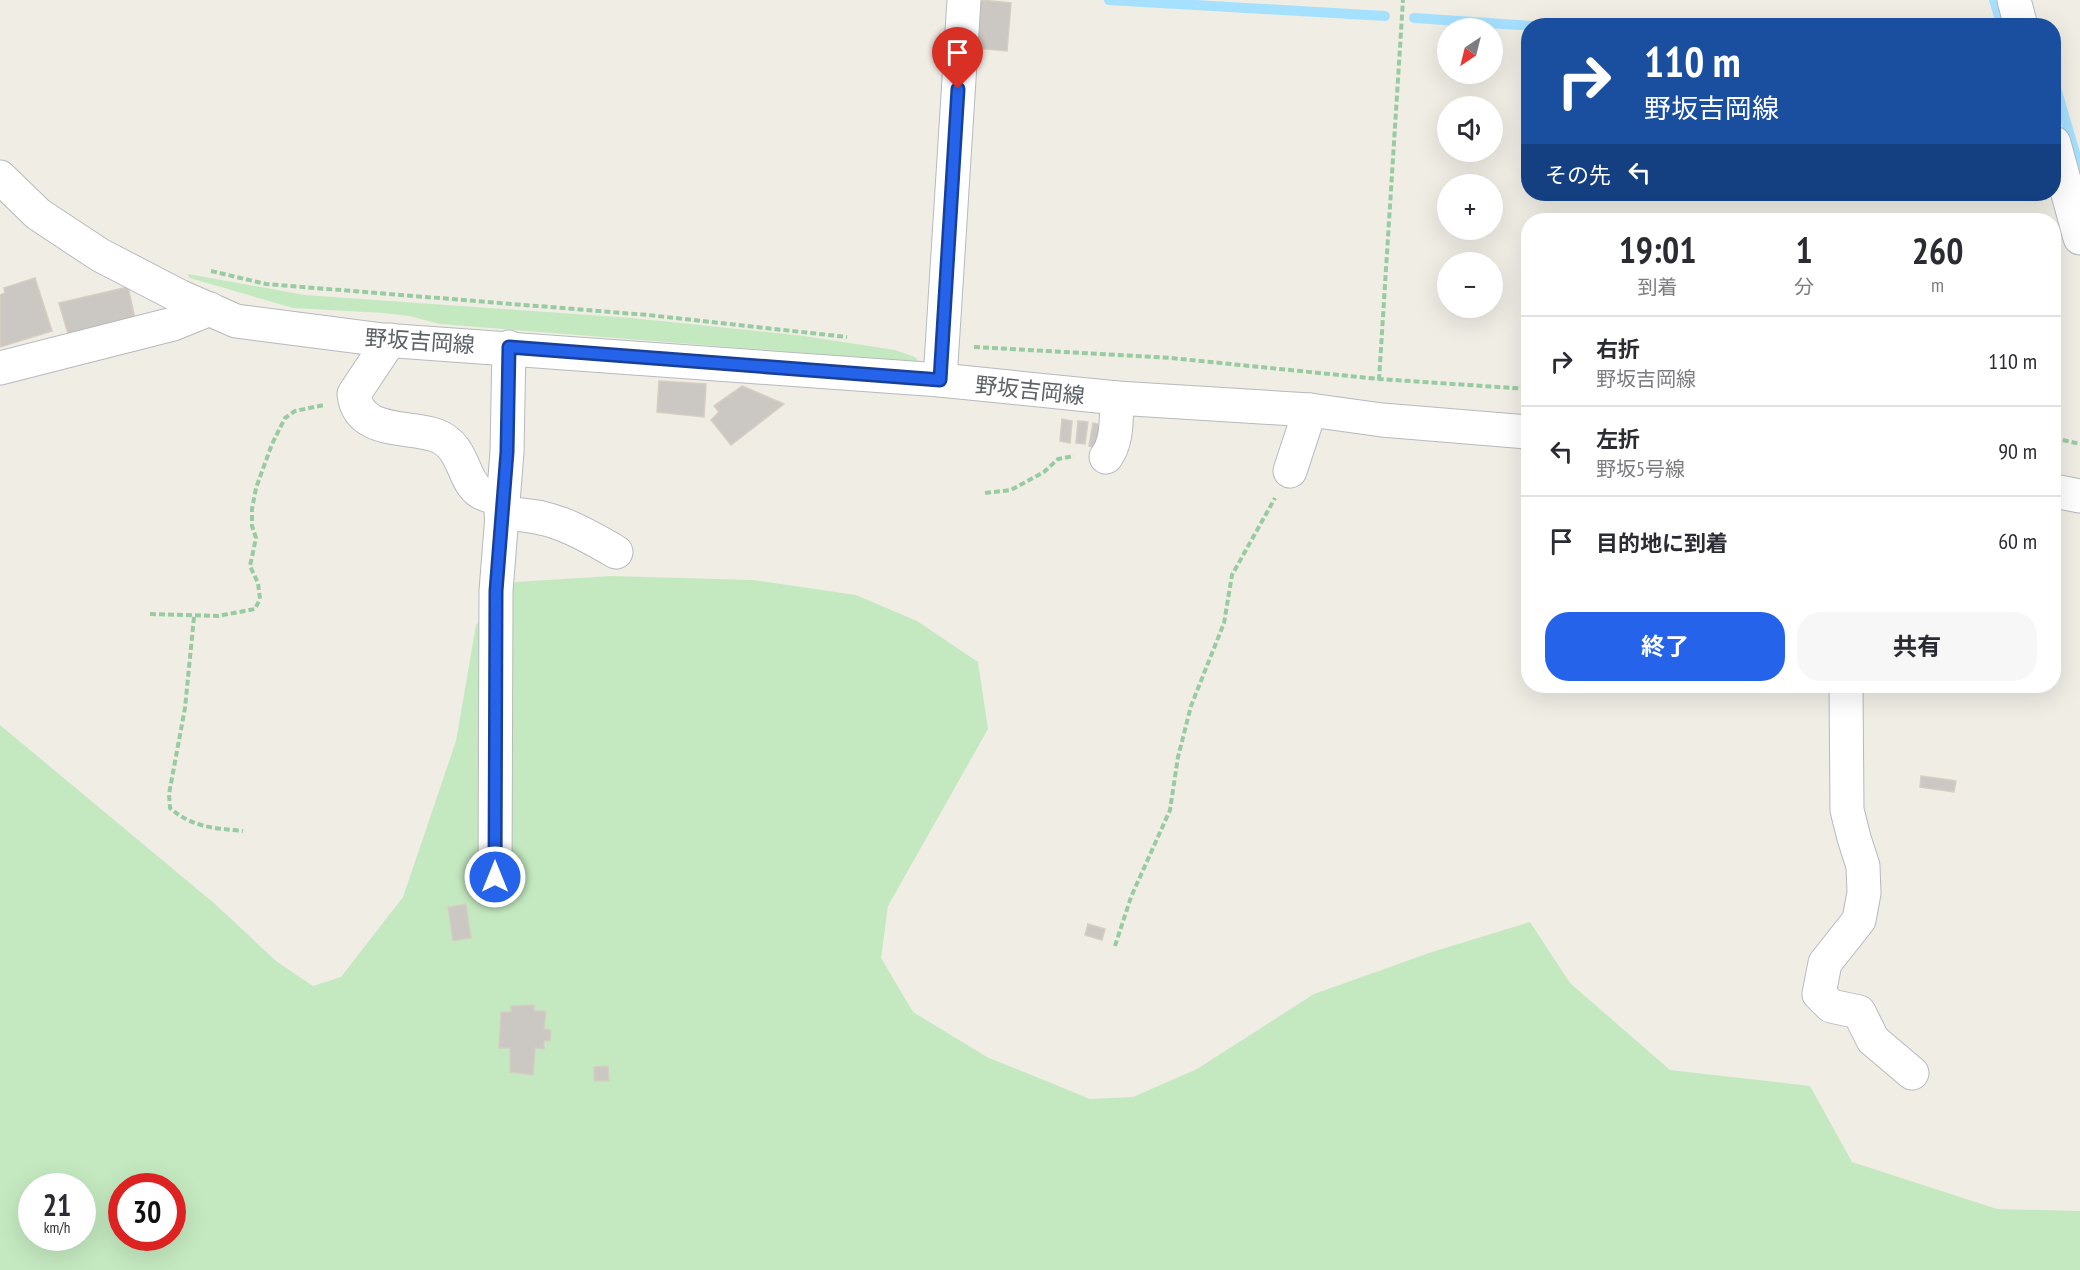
<!DOCTYPE html>
<html lang="ja">
<meta charset="utf-8">
<style>
body{margin:0;font-family:"PT Sans Narrow","Noto Sans JP",sans-serif;background:#f7f7f7;color:#2b2b33;height:100vh;display:flex;flex-direction:column;font-size:22px;white-space:nowrap}
*{box-sizing:border-box;margin:0}
p{font-size:20px;color:#7c7c81}
.icon{flex:none;width:33px;height:33px;fill:none;stroke:currentColor;stroke-width:2;stroke-linecap:round;stroke-linejoin:round}
.map{position:relative;flex:1;overflow:hidden}
.details{position:absolute;left:1521px;top:213px;width:540px;height:480px;display:flex;flex-direction:column;background:#fff;border-radius:24px;box-shadow:0 6px 24px #0002}
.details>*{flex:none}
.guide{position:absolute;left:1521px;top:18px;width:540px;height:183px;border-radius:24px;box-shadow:0 6px 24px #0002;background:#1a4fa0;color:#fff;overflow:hidden}
.needle{width:39px;rotate:215deg}
.controls{position:absolute;left:1437px;top:18px;display:grid;gap:12px}
.controls a{display:grid;place-items:center;width:66px;height:66px;border-radius:50%;background:#fff;box-shadow:0 6px 24px #0002;font-size:30px}
.speed{position:absolute;left:18px;top:1173px;display:flex;gap:12px;font-size:30px;font-weight:700;text-align:center}
.speed>*{display:grid;place-content:center;width:78px;height:78px;border-radius:50%;background:#fff;box-shadow:0 6px 24px #0002;line-height:1}
.speed small{font-size:15px;font-weight:400}
.speed .limit{border:9px solid #d22;background:#fff;color:#111}
.pin{position:absolute;display:grid;place-items:center;width:51px;height:51px;color:#fff;margin:-62px -26px;border-radius:50% 50% 50% 0;rotate:-45deg;box-shadow:0 0 6px #0007}
.pin .icon{rotate:45deg}
.me{position:absolute;width:66px;margin:-33px;rotate:0deg;stroke-linejoin:round;filter:drop-shadow(0 0 4px #0008)}
.turn{display:flex;align-items:center;gap:21px;height:126px;padding:0 24px;font-size:27px}
.turn .icon{width:78px;height:78px;stroke-width:2.5}
.turn b{display:block;font-size:42px;line-height:51px}
.then{display:flex;align-items:center;height:57px;padding:0 24px;background:#0003;gap:12px;font-size:22px}
.eta{display:flex;justify-content:space-evenly;align-items:center;height:102px;text-align:center}
.eta b{font-size:36px;font-weight:700;line-height:42px}
.primary-button{display:flex;gap:12px;margin-top:auto;padding:12px 24px}
.primary-button a{flex:1;height:69px;border-radius:24px;background:#2563eb;color:#fff;font-size:24px;font-weight:700;line-height:69px;text-align:center}
.primary-button a+a{background:#f7f7f7;color:#2b2b33}
ul{padding:0;list-style:none}
li{display:flex;align-items:center;gap:18px;height:90px;padding:0 24px;border-top:2px solid #e1e1e2}
li div{flex:1}
li b{display:block;font-size:22px}
li em{font-style:normal}
.map>svg:first-child{display:block}
</style>
<div class="map">
<svg width="2080" height="1270" viewBox="0 0 2080 1270">
<rect width="100%" height="100%" fill="#f0ede5"/>
<g fill="#c4e9c0" fill-rule="evenodd">
<polygon points="188,274 305,295 632,318 804,336 895,350 915,357 919,362 440,324 409,316 384,313 293,308 190,278 188,276"/>
<path d="M611 576 753 580 856 595 917 621 978 662 988 729 888 906 881 958 913 1012 987 1057 1090 1099 1133 1097 1197 1069 1314 994 1432 952 1530 922 1570 983 1670 1070 1810 1086 1852 1162 1997 1209 2080 1211V1270H0V725L215 904 276 961 313 986 341 977 403 897 456 741 476 625 515 582ZM32 1186H82V1238H32ZM122 1186H172V1238H122Z"/>
</g>
<g fill="none" stroke-linecap="round" stroke-linejoin="round">
<g stroke="#a6e0ff" stroke-width="10">
<polyline points="1109,0 1385,16"/>
<polyline points="1994,0 2002,26"/>
<polyline points="1414,18 1533,26"/>
<polyline points="2054,81 2080,170"/>
</g>
</g>
<g fill="#cbc7c2" stroke="#d5cec3" stroke-width="1.5">
<polygon points="981,0 1011,3 1007,51 976,48"/>
<polygon points="35,278 52,331 0,347 0,295 5,293 4,288"/>
<polygon points="128,287 135,319 69,337 59,303"/>
<polygon points="659,381 706,384 704,417 657,412"/>
<polygon points="742,386 784,404 731,445 711,420 719,412 714,406"/>
<polygon points="1062,419 1072,421 1070,443 1060,441"/>
<polygon points="1078,421 1088,422 1085,444 1076,443"/>
<polygon points="1093,423 1102,425 1097,448 1089,446"/>
<polygon points="1921,776 1956,781 1954,792 1920,787"/>
<polygon points="466,904 471,938 453,941 448,907"/>
<polygon points="1088,924 1105,929 1102,940 1085,935"/>
<polygon points="534,1005 534,1011 546,1011 544,1029 551,1030 550,1041 544,1041 544,1049 535,1048 533,1075 510,1072 510,1048 499,1048 501,1012 511,1012 511,1006"/>
<polygon points="608,1066 609,1081 594,1081 594,1067"/>
</g>
<g fill="none" stroke-linecap="round" stroke-linejoin="round">
<defs>
<g id="minor">
<polyline points="2014,0 2021,26"/>
<polyline points="2054,143 2080,238"/>
<polyline points="0,177 38,214 100,255 179,296 236,321 383,340 940,380 1117,398 1310,410 1382,420 1528,432"/>
<path d="M390 340 354 394C358 434 408 426 435 435 465 445 462 481 480 492 486 496 495 497 502 500"/>
<polyline points="0,368 173,324 210,309"/>
<polyline points="940,380 964,0"/>
<path d="M1106 457C1118 441 1116 418 1117 398"/>
<polyline points="1290,471 1310,410"/>
<polyline points="2054,491 2080,496"/>
<path d="M501 514C548 513 577 529 616 552"/>
<polyline points="1846,686 1847,810 1854,838 1863,866 1864,893 1859,920 1825,963 1819,994 1831,1006 1859,1012 1873,1040 1912,1073"/>
<polyline points="495,877 496,591 507,452 509,347"/>
</g>
</defs>
<use href="#minor" stroke="#b6b9bd" stroke-width="35"/>
<g stroke="#99cba3" stroke-width="4" stroke-dasharray="6 3" stroke-linecap="butt">
<polyline points="211,271 266,284 648,315 847,337"/>
<polyline points="974,347 1171,358 1379,379 1528,389"/>
<polyline points="1379,380 1403,0"/>
<polyline points="2054,438 2080,444"/>
<polyline points="985,493 1011,490 1044,472 1058,459 1074,456"/>
<polyline points="150,614 218,616 255,609 260,599 258,583 250,566 256,538 252,526 252,509 256,488 272,444 285,418 295,411 324,405"/>
<path d="M194 617 185 708 169 794 170 808C193 828 214 828 243 831"/>
<polyline points="1115,946 1131,897 1170,810 1178,757 1191,706 1224,623 1232,575 1275,498"/>
</g>
<use href="#minor" stroke="#fff" stroke-width="33"/>
</g>
<g fill="none" stroke-linecap="round" stroke-linejoin="round">
<defs>
<polyline id="route" points="495,877 496,591 507,452 509,347 940,380 958,89"/>
</defs>
<use href="#route" stroke="#184099" stroke-width="15"/>
<use href="#route" stroke="#2563eb" stroke-width="10"/>
</g>
<g text-anchor="middle" stroke-width="4.5" stroke-linejoin="round" paint-order="stroke">
<g font-size="22" fill="#5d6267" stroke="#fff">
<text transform="translate(420 341) rotate(4)" y="8">野坂吉岡線</text>
<text transform="translate(1030 390) rotate(6)" y="8">野坂吉岡線</text>
</g>
</g>
</svg>
<div class="controls">
<a><svg class="needle" viewBox="-14 -14 28 28"><path d="M0-13l5 13h-10z" fill="#e53935"/><path d="M0 13l5-13h-10z" fill="#7c7c81"/></svg></a>
<a><svg class="icon" aria-label="sound" viewBox="0 0 24 24"><path d="M4 9h4l5-4v14l-5-4H4zM17 9q2 3 0 6"/></svg></a>
<a>+</a>
<a>−</a>
</div>
<div class="speed"><div>21<small>km/h</small></div><div class="limit">30</div></div>
<div class="pin" style="left:958px;top:89px;background:#d93025"><svg class="icon" aria-label="arrive" viewBox="0 0 24 24"><path d="M6 21V4h12l-3 4 3 4H6"/></svg></div>
<svg class="me" style="left:495px;top:877px" viewBox="-20 -20 40 40"><circle r="17" fill="#2563eb" stroke="#fff" stroke-width="3"/><path d="M0-11L8 9 0 5-8 9z" fill="#fff"/></svg>
<div class="guide">
<div class="turn"><svg class="icon" aria-label="right" viewBox="0 0 24 24"><path d="M7 20v-9h11M14 6l5 5-5 5"/></svg><div><b>110 m</b>野坂吉岡線</div></div>
<div class="then">その先<svg class="icon" aria-label="left" viewBox="0 0 24 24"><path d="M17 20v-9H6M10 6l-5 5 5 5"/></svg></div>
</div>
<section class="details">
<div class="eta">
<div><b>19:01</b><p>到着</p></div>
<div><b>1</b><p>分</p></div>
<div><b>260</b><p>m</p></div>
</div>
<ul>
<li><svg class="icon" aria-label="right" viewBox="0 0 24 24"><path d="M7 20v-9h11M14 6l5 5-5 5"/></svg><div><b>右折</b><p>野坂吉岡線</p></div><em>110 m</em></li>
<li><svg class="icon" aria-label="left" viewBox="0 0 24 24"><path d="M17 20v-9H6M10 6l-5 5 5 5"/></svg><div><b>左折</b><p>野坂5号線</p></div><em>90 m</em></li>
<li><svg class="icon" aria-label="arrive" viewBox="0 0 24 24"><path d="M6 21V4h12l-3 4 3 4H6"/></svg><div><b>目的地に到着</b></div><em>60 m</em></li>
</ul>
<div class="primary-button"><a>終了</a><a>共有</a></div>
</section>
</div>
